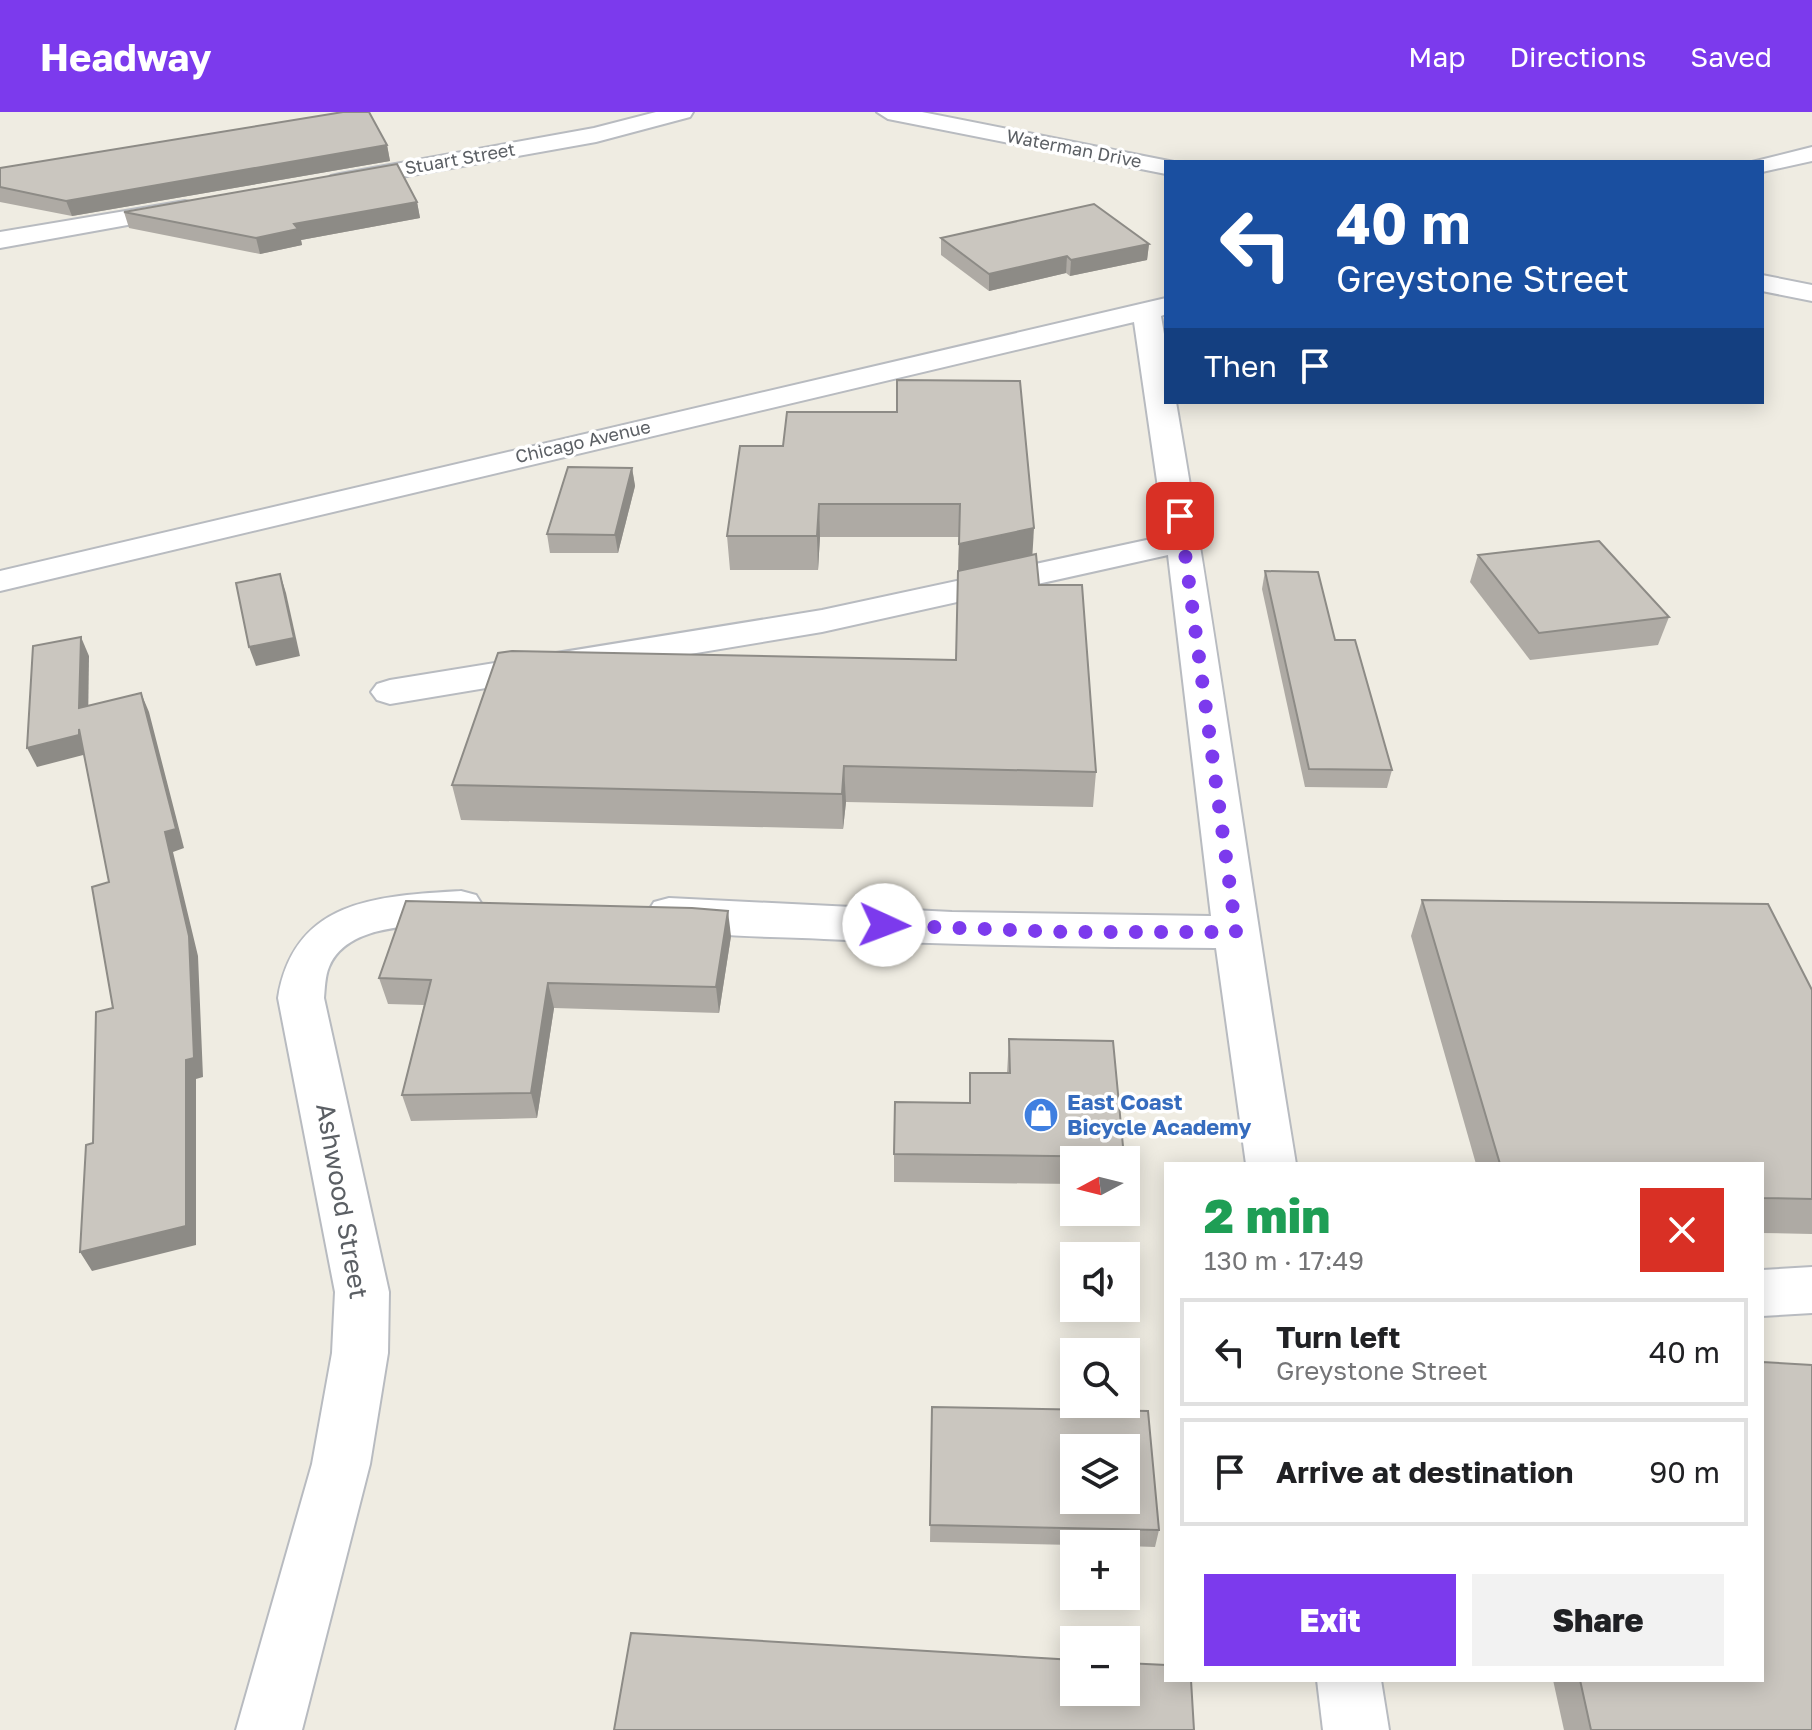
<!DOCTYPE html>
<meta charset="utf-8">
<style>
body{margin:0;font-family:"Golos Text",sans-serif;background:#f2f2f2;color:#202124;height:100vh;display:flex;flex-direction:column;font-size:30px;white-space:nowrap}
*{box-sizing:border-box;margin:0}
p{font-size:26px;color:#757577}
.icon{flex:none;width:44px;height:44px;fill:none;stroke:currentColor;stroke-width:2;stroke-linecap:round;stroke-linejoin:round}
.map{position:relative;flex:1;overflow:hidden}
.sheet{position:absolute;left:1164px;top:1050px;width:600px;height:520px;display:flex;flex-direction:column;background:#fff;border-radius:0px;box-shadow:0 4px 20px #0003}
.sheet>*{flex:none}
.banner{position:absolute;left:1164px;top:48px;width:600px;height:244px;border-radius:0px;box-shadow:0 4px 20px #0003;background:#1a4fa0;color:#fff;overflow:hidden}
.needle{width:52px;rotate:263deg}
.buttons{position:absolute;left:1060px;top:1034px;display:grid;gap:16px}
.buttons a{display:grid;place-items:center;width:80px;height:80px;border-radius:0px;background:#fff;box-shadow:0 4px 20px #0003;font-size:40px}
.pin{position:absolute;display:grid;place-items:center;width:68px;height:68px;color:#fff;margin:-34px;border-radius:16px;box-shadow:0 4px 12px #0006}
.me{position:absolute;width:88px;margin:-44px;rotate:92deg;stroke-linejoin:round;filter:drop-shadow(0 0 6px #0008)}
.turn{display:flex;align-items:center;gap:28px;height:168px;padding:0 40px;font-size:36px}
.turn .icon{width:104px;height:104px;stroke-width:2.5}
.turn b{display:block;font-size:56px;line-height:68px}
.then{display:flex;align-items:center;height:76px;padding:0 40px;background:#0003;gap:16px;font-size:30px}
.round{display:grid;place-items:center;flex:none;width:84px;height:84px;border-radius:0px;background:#f2f2f2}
.overview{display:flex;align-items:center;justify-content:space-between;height:136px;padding:0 40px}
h1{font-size:48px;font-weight:800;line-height:60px;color:#1e9e55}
.button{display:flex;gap:16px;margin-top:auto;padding:16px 40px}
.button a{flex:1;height:92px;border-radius:0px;background:#7c3aed;color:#fff;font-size:32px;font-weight:800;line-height:92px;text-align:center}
.button a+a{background:#f2f2f2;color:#202124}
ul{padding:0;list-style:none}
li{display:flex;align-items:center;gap:24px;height:108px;margin:0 16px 12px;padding:0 24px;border:4px solid #e0e0e0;border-radius:0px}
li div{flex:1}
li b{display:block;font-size:30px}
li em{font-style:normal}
header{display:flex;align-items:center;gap:48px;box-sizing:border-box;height:112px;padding:0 40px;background:#7c3aed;color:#fff}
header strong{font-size:38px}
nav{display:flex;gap:44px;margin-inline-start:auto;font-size:28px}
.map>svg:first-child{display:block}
</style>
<header>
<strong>Headway</strong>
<nav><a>Map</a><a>Directions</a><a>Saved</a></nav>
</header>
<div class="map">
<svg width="1812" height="1618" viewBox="0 0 1812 1618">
<rect width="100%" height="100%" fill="#efece2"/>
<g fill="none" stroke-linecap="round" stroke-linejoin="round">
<defs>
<g id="minor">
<polygon points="656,0 693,0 690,5 596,30 340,76 331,74 328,69 331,64 340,62 594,16"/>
<polygon points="877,0 922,0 1174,50 1166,50 1166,62 888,7"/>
<polygon points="1812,35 1812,49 1762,60 1762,50 1752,50"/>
<polygon points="185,89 194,91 197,96 194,101 0,136 0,120"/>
<polygon points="1762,163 1812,173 1812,189 1762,179"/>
<path d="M1166 186V202L1161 204 1166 234V290H1176C1220 544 1254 798 1296 1052H1246L1216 836C1085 835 955 833 824 827 773 824 702 826 654 812L647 801 654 790 669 786 952 800 1211 804 1168 443 822 520 390 592 377 588 371 580 377 572 390 568 822 498 1165 424 1134 210 0 479V459Z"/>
<path d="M461 779 476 783 483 794 476 805C434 817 350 805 329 855 325 864 325 876 324 886L389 1180 388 1241 370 1352 302 1618H236L312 1352 332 1241 335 1180 278 886C294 787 378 784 461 779Z"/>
<polygon points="1812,1155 1812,1201 1762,1204 1762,1158"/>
<polygon points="1317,1568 1381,1568 1389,1618 1323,1618"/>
</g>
</defs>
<use href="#minor" stroke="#b8bbc0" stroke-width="4"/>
<use href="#minor" fill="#fff" fill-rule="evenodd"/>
</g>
<g fill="#aeaaa4">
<polygon points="387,33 390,49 72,104 0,90 0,56"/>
<polygon points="417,90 420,106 301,128 302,133 260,142 129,116 124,100"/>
<polygon points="941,126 1149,132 1147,148 1070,164 1066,161 989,179 941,143"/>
<polygon points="897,300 1032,443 1039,473 1096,660 1093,695 846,690 843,717 461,708 452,673 956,548 959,425 820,425 818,458 730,458 727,424 783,334"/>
<polygon points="632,356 635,374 618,441 550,441 547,422"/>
<polygon points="1478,443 1669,505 1658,533 1530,548 1470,470"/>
<polygon points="1265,459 1335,528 1392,658 1387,676 1305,675 1262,477"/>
<polygon points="1422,788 1812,878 1812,1122 1762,1121 1762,1052 1476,1052 1411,824"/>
<polygon points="731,824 719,901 554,896 537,1006 411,1009 402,983 424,893 388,892 379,866"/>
<polygon points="1009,927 1124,1045 1124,1048 1074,1048 1074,1072 894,1070 894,1042 969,991 970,961 1007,961"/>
<polygon points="932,1295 1159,1418 1155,1435 1126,1434 1126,1432 1074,1433 930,1430"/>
<polygon points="1553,1568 1762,1568 1812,1618 1564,1618"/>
</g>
<g fill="#8d8b86">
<polygon points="387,33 390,49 72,104 66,89"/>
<polygon points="417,90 420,106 301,128 302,133 260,142 256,126 294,112"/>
<polygon points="1149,132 1147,148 1070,164 1071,148"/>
<polygon points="1067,144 1066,161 989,179 989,162"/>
<polygon points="632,356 635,374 618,441 615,423"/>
<polygon points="819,392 820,425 818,458 817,424"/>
<polygon points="1034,416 1032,450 958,466 959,432"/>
<polygon points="280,462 286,481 300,544 256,554 249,535"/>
<polygon points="81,525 89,544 88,615 79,596"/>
<polygon points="141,581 149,600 184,736 173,740 198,844 203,965 196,967 196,1133 92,1159 80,1140 165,720"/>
<polygon points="79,617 87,642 37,655 27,636"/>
<polygon points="844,654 846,690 843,717 842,682"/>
<polygon points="728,799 731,824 719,901 716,875"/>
<polygon points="548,871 554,896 537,1006 531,981"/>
</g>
<g fill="#cac6bf" stroke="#8d8b86" stroke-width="2" fill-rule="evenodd">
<polygon points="343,0 369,0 387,33 66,89 0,75 0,56"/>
<polygon points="397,52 417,90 294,112 298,117 256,126 124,100"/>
<polygon points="1094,92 1149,132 1071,148 1067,144 989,162 941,126"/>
<polygon points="897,268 1020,269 1034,416 959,432 960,392 819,392 817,424 727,424 740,334 783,334 787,300 897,300"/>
<polygon points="568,355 632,356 615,423 547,422"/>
<polygon points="1599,429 1669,505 1539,521 1478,443"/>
<polygon points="1036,442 1039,473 1082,473 1096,660 844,654 842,682 452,673 498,541 512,539 956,548 958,459"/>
<polygon points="1265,459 1318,460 1335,528 1355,528 1392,658 1309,657"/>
<polygon points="280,462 294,526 249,535 236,471"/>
<polygon points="81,525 79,596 141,581 176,717 165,720 189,824 194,946 186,948 186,1114 80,1140 86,1033 93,1031 96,900 113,896 92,775 109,770 79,617 79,623 27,636 33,534"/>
<polygon points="1422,788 1768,792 1812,878 1812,1087 1762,1086 1762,1052 1500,1052"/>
<polygon points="406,789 692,796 728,799 716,875 548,871 531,981 402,983 431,868 379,866"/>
<polygon points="1009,927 1113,929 1124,1045 894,1042 895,990 970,991 970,961 1010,961"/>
<polygon points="1762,1250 1812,1253 1812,1618 1591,1618 1580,1568 1762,1568"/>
<path d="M932 1295 1148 1299 1159 1418 930 1413ZM1074 1336H1126V1388H1074Z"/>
<polygon points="631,1521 1074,1548 1074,1580 1126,1580 1126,1551 1166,1553 1166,1568 1191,1568 1194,1618 614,1618"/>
</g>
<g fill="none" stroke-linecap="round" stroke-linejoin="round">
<polyline stroke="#7c3aed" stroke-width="14" stroke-dasharray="0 25.2" points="884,813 1064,820 1236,820 1180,404"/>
</g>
<defs>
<symbol id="shop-disc" viewBox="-11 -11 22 22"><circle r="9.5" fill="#3f7fe0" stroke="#fff"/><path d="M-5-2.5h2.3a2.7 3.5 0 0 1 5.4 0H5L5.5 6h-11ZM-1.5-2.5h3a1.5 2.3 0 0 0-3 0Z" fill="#fff"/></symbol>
</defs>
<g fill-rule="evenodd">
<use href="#shop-disc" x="1021" y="983" width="40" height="40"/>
</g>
<g text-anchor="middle" stroke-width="7" stroke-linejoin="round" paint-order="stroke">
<g font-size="18" fill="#5b5f64" stroke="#fff">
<text transform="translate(1074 37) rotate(11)" y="6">Waterman Drive</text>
<text transform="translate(460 47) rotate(-10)" y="6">Stuart Street</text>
<text transform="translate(583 330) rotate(-13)" y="6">Chicago Avenue</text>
</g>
<g font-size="22" font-weight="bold" fill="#366cbe" stroke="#fff" text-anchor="start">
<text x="1067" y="998">East Coast<tspan x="1067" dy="25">Bicycle Academy</tspan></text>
</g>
<g font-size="26" fill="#5b5f64" stroke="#fff">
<text transform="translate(342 1089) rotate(80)" y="9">Ashwood Street</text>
</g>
</g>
</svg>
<div class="buttons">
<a><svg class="needle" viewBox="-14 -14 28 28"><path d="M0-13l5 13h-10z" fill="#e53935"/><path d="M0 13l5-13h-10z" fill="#757577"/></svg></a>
<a><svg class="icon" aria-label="sound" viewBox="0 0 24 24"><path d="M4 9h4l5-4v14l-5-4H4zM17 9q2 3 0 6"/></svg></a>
<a><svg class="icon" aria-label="search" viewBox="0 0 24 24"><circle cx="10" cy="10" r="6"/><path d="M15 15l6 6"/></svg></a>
<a><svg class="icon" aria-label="layers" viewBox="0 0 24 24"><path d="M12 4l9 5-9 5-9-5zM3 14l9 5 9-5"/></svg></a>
<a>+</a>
<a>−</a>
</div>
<div class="pin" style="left:1180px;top:404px;background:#d93025"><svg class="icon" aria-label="arrive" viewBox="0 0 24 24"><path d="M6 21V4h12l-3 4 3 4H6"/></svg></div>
<svg class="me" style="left:884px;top:813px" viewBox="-20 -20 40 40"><circle r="19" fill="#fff"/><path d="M0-13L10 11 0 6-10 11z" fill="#7c3aed"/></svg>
<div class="banner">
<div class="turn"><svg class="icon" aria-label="left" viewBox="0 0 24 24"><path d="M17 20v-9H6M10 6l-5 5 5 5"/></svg><div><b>40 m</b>Greystone Street</div></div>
<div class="then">Then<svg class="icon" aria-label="arrive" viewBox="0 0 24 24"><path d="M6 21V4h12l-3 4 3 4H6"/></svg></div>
</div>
<section class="sheet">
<div class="overview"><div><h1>2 min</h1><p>130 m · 17:49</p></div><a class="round" style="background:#d93025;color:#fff"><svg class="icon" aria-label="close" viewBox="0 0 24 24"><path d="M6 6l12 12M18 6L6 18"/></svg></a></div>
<ul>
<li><svg class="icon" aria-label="left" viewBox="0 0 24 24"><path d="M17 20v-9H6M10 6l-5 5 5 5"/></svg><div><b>Turn left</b><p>Greystone Street</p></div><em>40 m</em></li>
<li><svg class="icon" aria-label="arrive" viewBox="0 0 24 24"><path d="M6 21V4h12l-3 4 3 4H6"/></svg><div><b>Arrive at destination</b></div><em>90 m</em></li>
</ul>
<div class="button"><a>Exit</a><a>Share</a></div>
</section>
</div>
